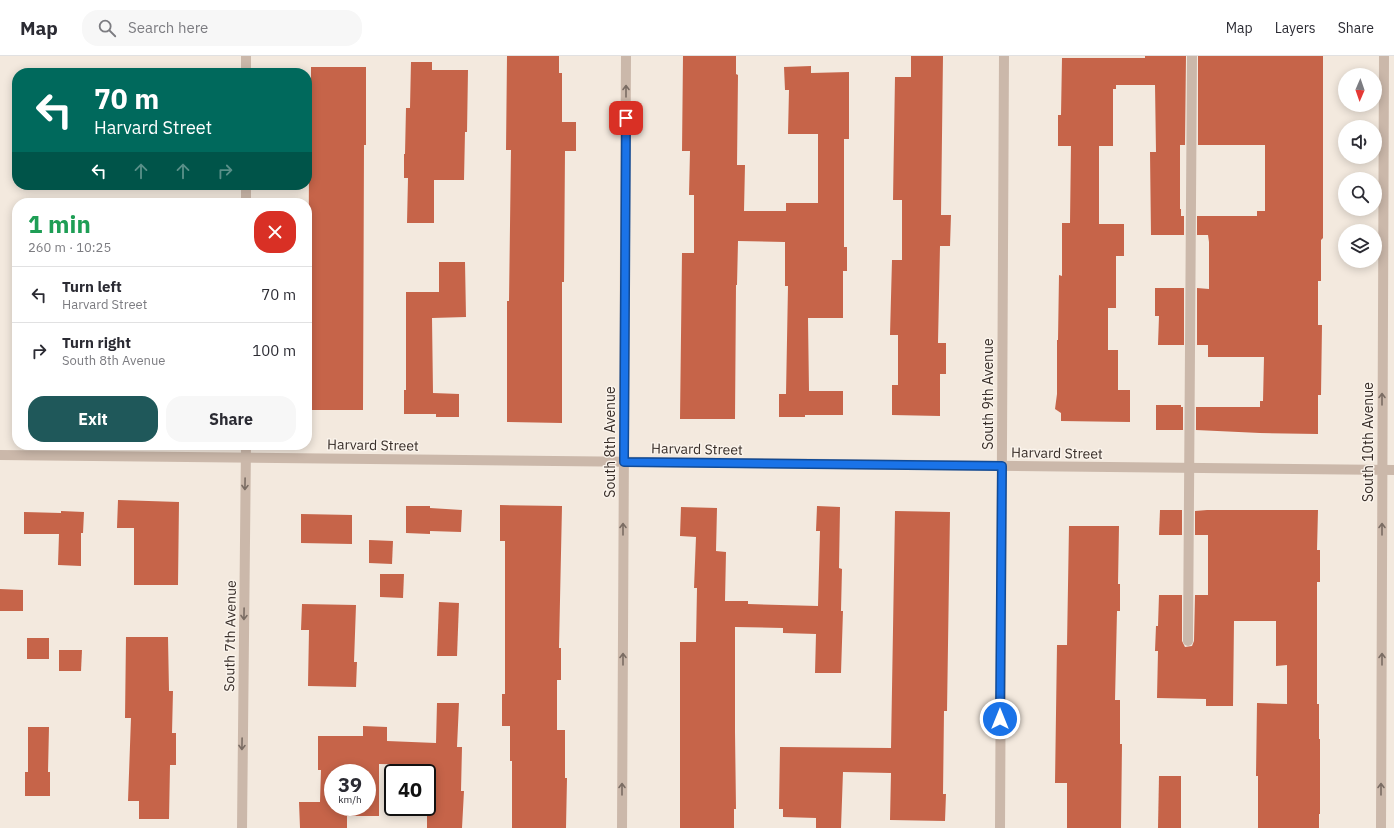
<!DOCTYPE html>
<meta charset="utf-8">
<style>
body{margin:0;font-family:"IBM Plex Sans",sans-serif;background:#f7f7f7;color:#2b2b33;height:100vh;display:flex;flex-direction:column;font-size:15px;white-space:nowrap}
*{box-sizing:border-box;margin:0}
p{font-size:13px;color:#7c7c81}
.icon{flex:none;width:22px;height:22px;fill:none;stroke:currentColor;stroke-width:2;stroke-linecap:round;stroke-linejoin:round}
.map{position:relative;flex:1;overflow:hidden}
.details{position:absolute;left:12px;top:142px;width:300px;height:252px;display:flex;flex-direction:column;background:#fff;border-radius:16px;box-shadow:0 2px 10px #0003}
.details>*{flex:none}
.hud{position:absolute;left:12px;top:12px;width:300px;height:122px;border-radius:16px;box-shadow:0 2px 10px #0003;background:#00695c;color:#fff;overflow:hidden}
.needle{width:26px;rotate:182deg}
.tools{position:absolute;left:1338px;top:12px;display:grid;gap:8px}
.tools a{display:grid;place-items:center;width:44px;height:44px;border-radius:50%;background:#fff;box-shadow:0 2px 10px #0003;font-size:20px}
.speed{position:absolute;left:324px;top:708px;display:flex;gap:8px;font-size:20px;font-weight:700;text-align:center}
.speed>*{display:grid;place-content:center;width:52px;height:52px;border-radius:50%;background:#fff;box-shadow:0 2px 10px #0003;line-height:1}
.speed small{font-size:10px;font-weight:400}
.speed .limit{border:2px solid #111;border-radius:6px;background:#fff;color:#111}
.pin{position:absolute;display:grid;place-items:center;width:34px;height:34px;color:#fff;margin:-17px;border-radius:8px;box-shadow:0 2px 6px #0006}
.me{position:absolute;width:44px;margin:-22px;rotate:0deg;stroke-linejoin:round;filter:drop-shadow(0 0 3px #0008)}
.turn{display:flex;align-items:center;gap:14px;height:84px;padding:0 16px;font-size:18px}
.turn .icon{width:52px;height:52px;stroke-width:2.5}
.turn b{display:block;font-size:28px;line-height:34px}
.lanes{display:flex;align-items:center;height:38px;padding:0 16px;background:#0003;justify-content:center;gap:20px;direction:ltr}
.lanes .off{opacity:.35}
.round{display:grid;place-items:center;flex:none;width:42px;height:42px;border-radius:16px;background:#f7f7f7}
.summary{display:flex;align-items:center;justify-content:space-between;height:68px;padding:0 16px}
h1{font-size:24px;font-weight:700;line-height:30px;color:#1e9e55}
.action{display:flex;gap:8px;margin-top:auto;padding:8px 16px}
.action a{flex:1;height:46px;border-radius:16px;background:#1f585a;color:#fff;font-size:16px;font-weight:700;line-height:46px;text-align:center}
.action a+a{background:#f7f7f7;color:#2b2b33}
ul{padding:0;list-style:none}
li{display:flex;align-items:center;gap:12px;height:56px;padding:0 16px;border-top:1px solid #e1e1e2}
li div{flex:1}
li b{display:block;font-size:15px}
li em{font-style:normal}
header{display:flex;align-items:center;gap:24px;box-sizing:border-box;height:56px;padding:0 20px;background:#fff;border-bottom:1px solid #e1e1e2}
header strong{font-size:19px}
nav{display:flex;gap:22px;margin-inline-start:auto;font-size:14px}
.search{width:280px;height:36px;background:#f7f7f7;display:flex;align-items:center;gap:10px;box-sizing:border-box;padding:0 14px;border-radius:16px;color:#7c7c81;font-size:15px}
.map>svg:first-child{display:block}
</style>
<header>
<strong>Map</strong>
<div class="search"><svg class="icon" aria-label="search" viewBox="0 0 24 24"><circle cx="10" cy="10" r="6"/><path d="M15 15l6 6"/></svg>Search here</div>
<nav><a>Map</a><a>Layers</a><a>Share</a></nav>
</header>
<div class="map">
<svg width="1394" height="772" viewBox="0 0 1394 772">
<rect width="100%" height="100%" fill="#f3e9de"/>
<g fill="#c66449" fill-rule="evenodd">
<polygon points="507,0 559,0 559,17 562,17 562,66 576,66 576,95 565,95 564,226 562,226 562,367 507,366 507,245 509,245 511,94 506,94"/>
<polygon points="683,0 736,0 736,18 738,19 737,109 745,109 744,155 786,155 786,147 818,147 818,78 788,78 789,34 785,34 784,11 811,10 811,17 849,16 849,83 844,83 844,191 847,191 847,215 843,215 843,262 808,262 809,335 843,335 843,359 805,359 805,361 779,361 779,338 786,338 788,230 785,230 785,186 738,185 737,229 736,229 735,363 680,363 682,197 694,197 694,139 689,139 690,95 682,95"/>
<polygon points="911,0 943,0 941,159 951,159 950,190 940,190 938,287 946,287 946,318 940,318 940,360 892,359 892,329 898,329 898,279 890,279 892,204 902,204 902,144 893,144 895,21 911,21"/>
<polygon points="1145,0 1186,0 1185,89 1180,89 1180,153 1181,153 1181,160 1184,160 1184,179 1151,179 1150,96 1156,96 1155,29 1116,29 1116,33 1113,33 1113,90 1099,90 1099,168 1124,168 1124,200 1116,200 1116,252 1108,252 1108,294 1118,294 1118,334 1130,334 1130,366 1061,365 1061,357 1055,353 1057,338 1057,284 1058,284 1059,219 1062,220 1062,167 1070,167 1071,90 1058,90 1058,59 1061,59 1062,2 1145,2"/>
<polygon points="1198,0 1323,0 1323,182 1321,184 1321,225 1318,225 1318,269 1322,269 1321,339 1318,339 1318,378 1260,377 1196,374 1196,351 1260,351 1260,345 1263,345 1264,301 1208,301 1208,289 1197,289 1197,232 1209,233 1209,186 1208,179 1197,179 1197,160 1257,160 1257,155 1265,155 1265,89 1198,89"/>
<polygon points="411,6 432,6 432,14 468,14 467,76 465,76 464,124 434,124 434,167 407,167 408,122 404,122 404,98 405,98 406,52 410,52"/>
<polygon points="311,11 366,11 366,89 364,89 363,354 308,354 309,106 311,106"/>
<polygon points="439,206 465,206 466,261 432,262 433,337 459,338 459,361 436,361 436,358 404,358 404,334 406,334 406,236 439,236"/>
<polygon points="1155,232 1184,232 1184,289 1158,289 1159,260 1155,260"/>
<polygon points="1156,349 1181,349 1181,351 1183,351 1183,374 1156,374"/>
<polygon points="118,444 179,446 178,529 134,529 134,472 117,472"/>
<polygon points="500,449 562,450 559,592 561,592 561,624 557,624 557,674 565,674 565,722 567,722 566,772 512,772 512,705 510,705 510,670 502,670 502,638 505,638 505,485 500,485"/>
<polygon points="406,450 430,450 430,452 462,454 461,476 430,475 430,478 406,477"/>
<polygon points="817,450 840,451 839,512 842,513 841,555 843,555 841,617 815,617 816,578 783,577 783,572 735,571 735,676 736,753 734,753 734,772 680,772 680,586 696,586 697,532 694,532 696,481 680,480 681,451 717,452 716,495 726,496 725,545 748,545 748,548 818,550 820,475 816,475"/>
<polygon points="1160,454 1182,454 1182,479 1159,479"/>
<polygon points="1207,454 1318,454 1317,494 1320,494 1320,526 1317,526 1317,648 1319,648 1319,683 1320,683 1320,758 1319,758 1319,772 1258,772 1258,720 1256,720 1257,647 1287,648 1287,609 1276,610 1276,565 1234,565 1233,650 1206,650 1206,643 1157,642 1158,595 1155,595 1156,570 1158,570 1159,539 1182,539 1182,585 1185,591 1192,590 1194,585 1195,539 1208,539 1208,479 1195,479 1195,455"/>
<polygon points="61,455 84,456 83,477 81,477 81,510 58,509 59,478 24,478 24,456 61,457"/>
<polygon points="895,455 950,456 947,655 944,655 943,738 946,738 945,765 890,764 891,717 843,716 841,772 816,772 816,762 783,761 783,753 779,753 780,691 891,692"/>
<polygon points="301,458 352,459 352,488 301,487"/>
<polygon points="1069,470 1119,470 1118,528 1120,528 1120,555 1117,555 1115,644 1120,644 1120,688 1122,688 1121,772 1067,772 1067,727 1055,727 1057,589 1067,589"/>
<polygon points="369,484 393,485 392,508 369,507"/>
<polygon points="380,518 404,518 403,542 380,541"/>
<polygon points="0,533 23,534 23,555 0,555"/>
<polygon points="439,546 459,547 457,600 437,600"/>
<polygon points="302,548 356,549 354,606 357,606 356,631 308,630 309,574 301,574"/>
<polygon points="126,581 168,581 169,635 173,635 172,677 176,677 176,709 170,709 169,763 139,763 139,745 128,745 131,662 125,662"/>
<rect x="27" y="582" width="22" height="21"/>
<polygon points="59,594 82,594 81,615 59,615"/>
<path d="M437 647H459L457 691H462L461 735H464L462 772H427V709L379 708V760H347V772H300L299 746H320L321 714H318V680H363V670L387 671V685L436 687ZM333 717H367V751H333Z"/>
<polygon points="28,671 49,671 48,716 50,716 50,740 25,740 25,716 28,716"/>
<polygon points="1159,720 1181,720 1181,772 1158,772"/>
</g>
<g fill="none" stroke-linecap="round" stroke-linejoin="round">
<polyline stroke="#cbb8aa" stroke-width="10" points="1188,585 1192,0"/>
<g stroke="#cbb8aa" stroke-width="10">
<polyline points="246,17 246,0"/>
<polyline points="246,147 246,129"/>
<polyline points="0,399 1394,414"/>
<polyline points="242,772 246,389"/>
<polyline points="622,772 626,0"/>
<polyline points="1381,772 1384,0"/>
</g>
<polyline stroke="#cbb8aa" stroke-width="10" points="1000,772 1004,0"/>
</g>
<defs><path id="oneway-shaft" d="M-6 0H5M1.5-3L5.5 0L1.5 3" fill="none" stroke-width="1.6" stroke-linecap="round" stroke-linejoin="round"/></defs>
<g stroke="#7a6c63">
<use href="#oneway-shaft" transform="translate(626 35) rotate(-90)"/>
<use href="#oneway-shaft" transform="translate(1382 343) rotate(-90)"/>
<use href="#oneway-shaft" transform="translate(245 428) rotate(91)"/>
<use href="#oneway-shaft" transform="translate(623 473) rotate(-90)"/>
<use href="#oneway-shaft" transform="translate(1382 473) rotate(-90)"/>
<use href="#oneway-shaft" transform="translate(244 558) rotate(91)"/>
<use href="#oneway-shaft" transform="translate(623 603) rotate(-90)"/>
<use href="#oneway-shaft" transform="translate(1382 603) rotate(-90)"/>
<use href="#oneway-shaft" transform="translate(242 688) rotate(91)"/>
<use href="#oneway-shaft" transform="translate(622 733) rotate(-90)"/>
<use href="#oneway-shaft" transform="translate(1381 733) rotate(-90)"/>
</g>
<g fill="none" stroke-linecap="round" stroke-linejoin="round">
<defs>
<polyline id="route" points="626,62 624,406 1002,410 1000,663"/>
</defs>
<use href="#route" stroke="#114b97" stroke-width="10"/>
<use href="#route" stroke="#1a73e8" stroke-width="7"/>
</g>
<g text-anchor="middle" stroke-width="3" stroke-linejoin="round" paint-order="stroke">
<g font-size="14" fill="#382e29" stroke="#faf3eb">
<text transform="translate(988 338) rotate(-90)" y="5">South 9th Avenue</text>
<text transform="translate(610 386) rotate(-90)" y="5">South 8th Avenue</text>
<text transform="translate(1368 386) rotate(-90)" y="5">South 10th Avenue</text>
<text transform="translate(373 389) rotate(1)" y="5">Harvard Street</text>
<text transform="translate(697 393) rotate(1)" y="5">Harvard Street</text>
<text transform="translate(1057 397) rotate(1)" y="5">Harvard Street</text>
<text transform="translate(230 580) rotate(-89)" y="5">South 7th Avenue</text>
</g>
</g>
</svg>
<div class="tools">
<a><svg class="needle" viewBox="-14 -14 28 28"><path d="M0-13l5 13h-10z" fill="#e53935"/><path d="M0 13l5-13h-10z" fill="#7c7c81"/></svg></a>
<a><svg class="icon" aria-label="sound" viewBox="0 0 24 24"><path d="M4 9h4l5-4v14l-5-4H4zM17 9q2 3 0 6"/></svg></a>
<a><svg class="icon" aria-label="search" viewBox="0 0 24 24"><circle cx="10" cy="10" r="6"/><path d="M15 15l6 6"/></svg></a>
<a><svg class="icon" aria-label="layers" viewBox="0 0 24 24"><path d="M12 4l9 5-9 5-9-5zM3 14l9 5 9-5"/></svg></a>
</div>
<div class="speed"><div>39<small>km/h</small></div><div class="limit">40</div></div>
<div class="pin" style="left:626px;top:62px;background:#d93025"><svg class="icon" aria-label="arrive" viewBox="0 0 24 24"><path d="M6 21V4h12l-3 4 3 4H6"/></svg></div>
<svg class="me" style="left:1000px;top:663px" viewBox="-20 -20 40 40"><circle r="17" fill="#1a73e8" stroke="#fff" stroke-width="3"/><path d="M0-11L8 9 0 5-8 9z" fill="#fff"/></svg>
<div class="hud">
<div class="turn"><svg class="icon" aria-label="left" viewBox="0 0 24 24"><path d="M17 20v-9H6M10 6l-5 5 5 5"/></svg><div><b>70 m</b>Harvard Street</div></div>
<div class="lanes"><svg class="icon" aria-label="left" viewBox="0 0 24 24"><path d="M17 20v-9H6M10 6l-5 5 5 5"/></svg><svg class="icon off" aria-label="ahead" viewBox="0 0 24 24"><path d="M12 20V5M6 11l6-6 6 6"/></svg><svg class="icon off" aria-label="ahead" viewBox="0 0 24 24"><path d="M12 20V5M6 11l6-6 6 6"/></svg><svg class="icon off" aria-label="right" viewBox="0 0 24 24"><path d="M7 20v-9h11M14 6l5 5-5 5"/></svg></div>
</div>
<section class="details">
<div class="summary"><div><h1>1 min</h1><p>260 m · 10:25</p></div><a class="round" style="background:#d93025;color:#fff"><svg class="icon" aria-label="close" viewBox="0 0 24 24"><path d="M6 6l12 12M18 6L6 18"/></svg></a></div>
<ul>
<li><svg class="icon" aria-label="left" viewBox="0 0 24 24"><path d="M17 20v-9H6M10 6l-5 5 5 5"/></svg><div><b>Turn left</b><p>Harvard Street</p></div><em>70 m</em></li>
<li><svg class="icon" aria-label="right" viewBox="0 0 24 24"><path d="M7 20v-9h11M14 6l5 5-5 5"/></svg><div><b>Turn right</b><p>South 8th Avenue</p></div><em>100 m</em></li>
</ul>
<div class="action"><a>Exit</a><a>Share</a></div>
</section>
</div>
